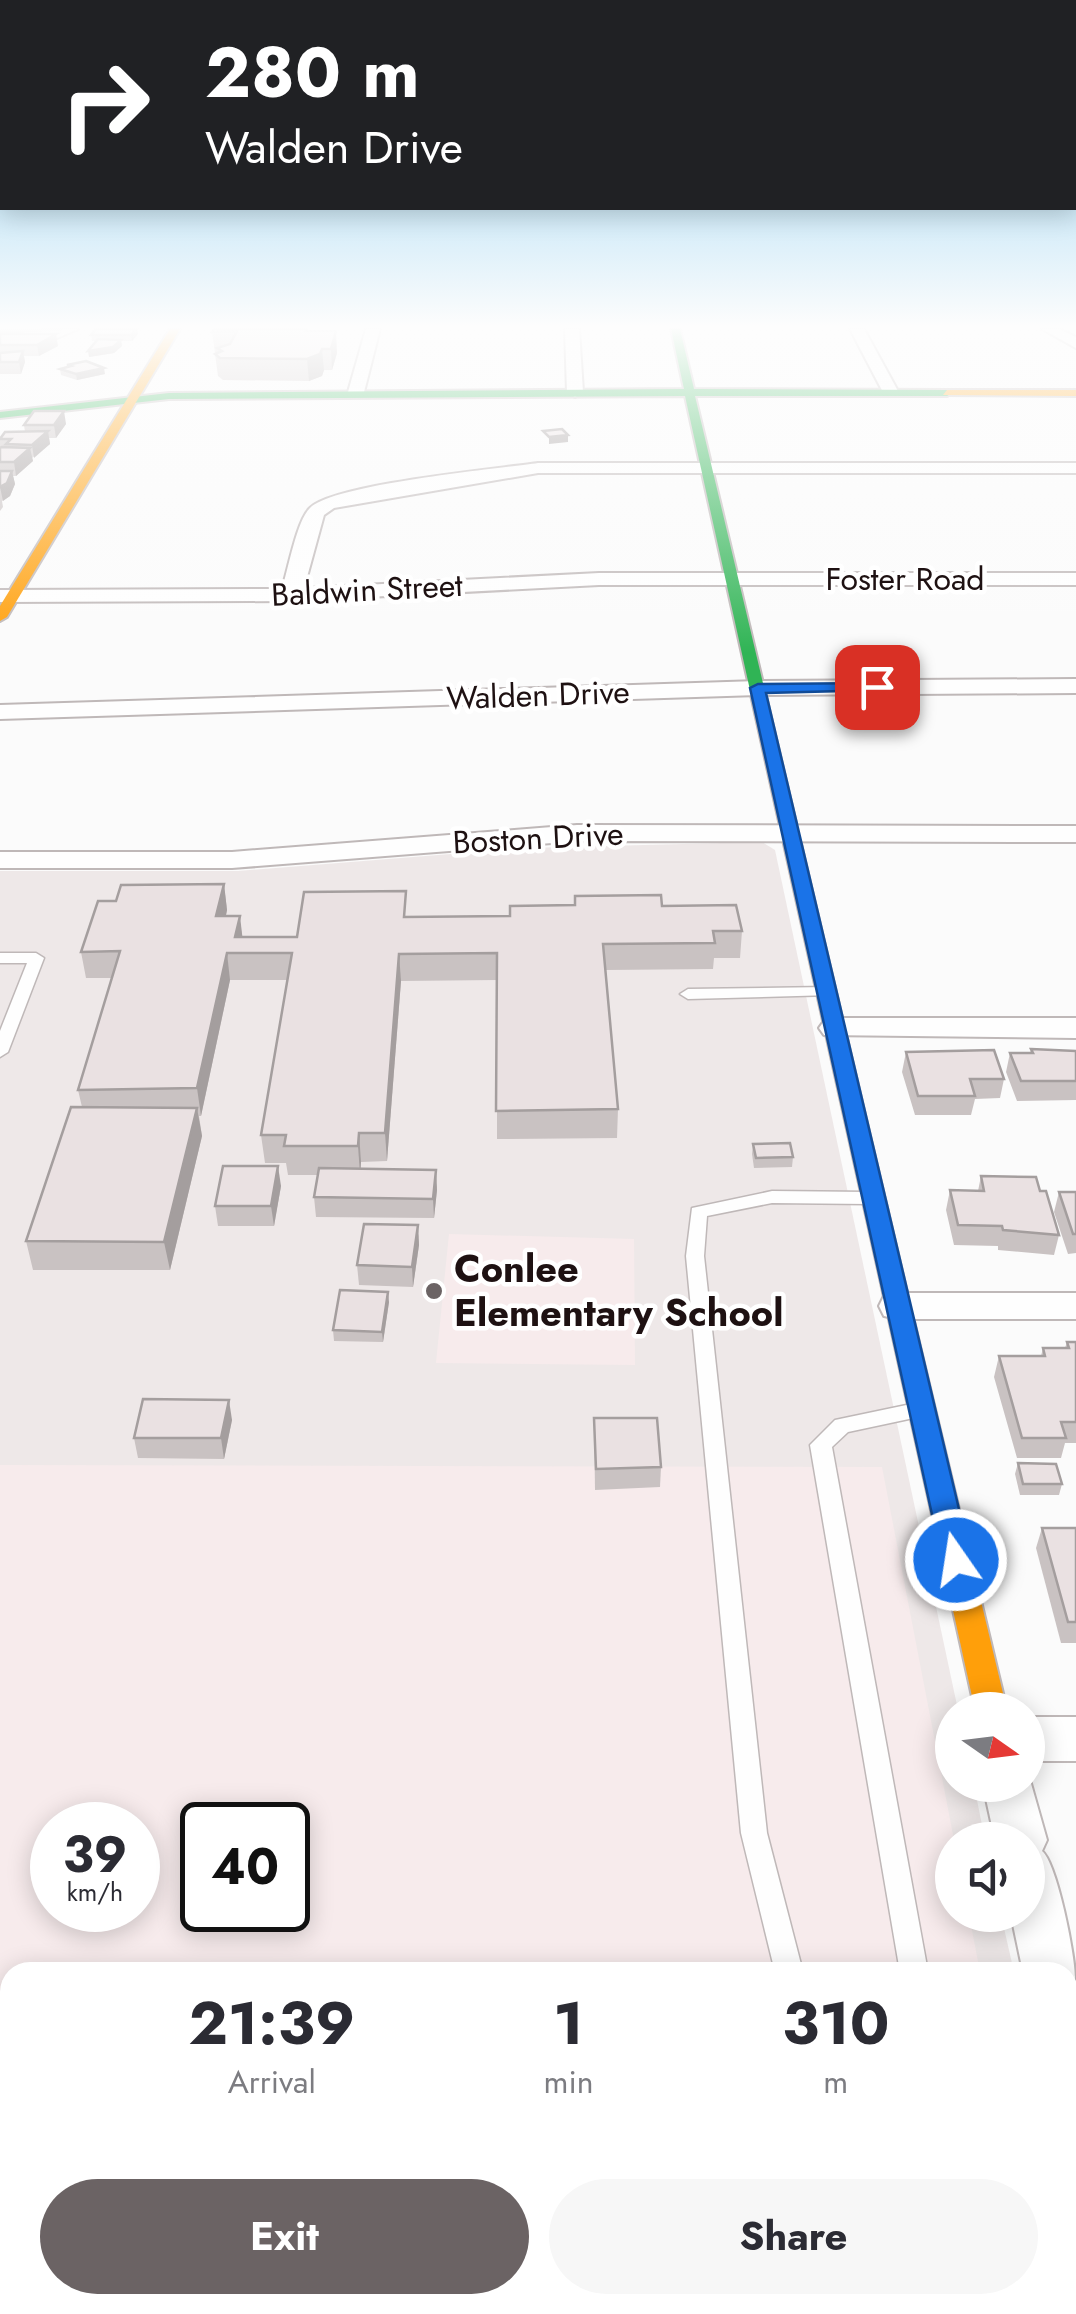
<!DOCTYPE html>
<style>
body{margin:0;font-family:Jost,sans-serif;background:#f7f7f7;color:#2b2b33;height:100vh;display:flex;flex-direction:column;font-size:38px;white-space:nowrap}
*{box-sizing:border-box;margin:0}
p{font-size:32px;color:#7c7c81}
.icon{flex:none;width:55px;height:55px;fill:none;stroke:currentColor;stroke-width:2;stroke-linecap:round;stroke-linejoin:round}
.map{position:relative;flex:1;overflow:hidden}
.drawer{position:absolute;left:0px;top:1962px;width:1078px;height:352px;display:flex;flex-direction:column;background:#fff;border-radius:30px 30px 0 0;box-shadow:0 5px 25px #0003}
.drawer>*{flex:none}
.hud{position:absolute;left:0px;top:0px;width:1078px;height:210px;box-shadow:0 5px 25px #0003;background:#202124;color:#fff;overflow:hidden}
.needle{width:65px;rotate:104deg}
.controls{position:absolute;left:935px;top:1692px;display:grid;gap:20px}
.controls a{display:grid;place-items:center;width:110px;height:110px;border-radius:50%;background:#fff;box-shadow:0 5px 25px #0003;font-size:50px}
.speed{position:absolute;left:30px;top:1802px;display:flex;gap:20px;font-size:50px;font-weight:700;text-align:center}
.speed>*{display:grid;place-content:center;width:130px;height:130px;border-radius:50%;background:#fff;box-shadow:0 5px 25px #0003;line-height:1}
.speed small{font-size:25px;font-weight:400}
.speed .limit{border:5px solid #111;border-radius:15px;background:#fff;color:#111}
.pin{position:absolute;display:grid;place-items:center;width:85px;height:85px;color:#fff;margin:-42px;border-radius:20px;box-shadow:0 5px 15px #0006}
.me{position:absolute;width:110px;margin:-55px;rotate:347deg;stroke-linejoin:round;filter:drop-shadow(0 0 8px #0008)}
.turn{display:flex;align-items:center;gap:35px;height:210px;padding:0 40px;font-size:45px}
.turn .icon{width:130px;height:130px;stroke-width:2.5}
.turn b{display:block;font-size:70px;line-height:85px}
.eta{display:flex;justify-content:space-evenly;align-items:center;height:170px;text-align:center}
.eta b{font-size:60px;font-weight:700;line-height:70px}
.button{display:flex;gap:20px;margin-top:auto;padding:20px 40px}
.button a{flex:1;height:115px;border-radius:60px;background:#6b6364;color:#fff;font-size:40px;font-weight:700;line-height:115px;text-align:center}
.button a+a{background:#f7f7f7;color:#2b2b33}
.map>svg:first-child{display:block}
</style>
<div class="map">
<svg width="1076" height="2314" viewBox="0 0 1076 2314">
<rect width="100%" height="100%" fill="#fbfbfb"/>
<path fill="#eee8e8" fill-rule="evenodd" d="M762 842 775 850 958 1710H952V1785H974L985 1840H952V1915H1001L1014 1972H10V2185H0V871H238L526 848ZM52 1825H138V1910H52ZM202 1825H288V1910H202Z"/>
<g fill="#f7ebec" fill-rule="evenodd">
<polygon points="449,1234 634,1239 635,1365 436,1363"/>
<path d="M0 1465 882 1467 954 1840 952 1915H969L980 1972H10V2174H0ZM52 1825H138V1910H52ZM202 1825H288V1910H202Z"/>
</g>
<g fill="none" stroke-linecap="round" stroke-linejoin="round">
<defs>
<g id="lane">
<polygon points="0,953 36,953 44,958 8,1052 0,1057 0,1031 27,963 0,963"/>
<polygon points="827,987 835,992 832,995 688,999 680,994 688,989"/>
<polygon points="772,1191 868,1192 877,1198 868,1204 772,1203 707,1216 704,1256 767,1833 803,1972 775,1972 741,1833 686,1256 692,1208"/>
<polygon points="916,1403 923,1406 926,1411 923,1416 848,1432 832,1447 928,1972 900,1972 810,1445 835,1420"/>
</g>
<g id="street">
<polygon points="59,329 78,329 50,341 0,343 0,335"/>
<polygon points="366,329 380,329 364,392 356,397 348,392"/>
<polygon points="565,329 579,329 583,392 575,397 567,392"/>
<polygon points="850,329 864,329 899,393 897,396 885,396"/>
<polygon points="1042,329 1059,329 1076,337 1076,348"/>
<path d="M538 463H1076V473H538L334 508 324 515 304 588 599 573H1076V585H599L291 601 0 602V590L282 589C288 570 297 520 310 508 334 484 497 469 538 463Z"/>
<polygon points="1076,679 1076,693 758,695 0,719 0,705 758,681"/>
<polygon points="577,825 1076,826 1076,842 577,841 232,868 0,868 0,852 232,852"/>
<polygon points="835,1018 1076,1018 1076,1038 824,1035 819,1028 824,1021"/>
<polygon points="898,1293 1076,1293 1076,1319 898,1319 884,1316 879,1306 884,1296"/>
<rect x="1028" y="1717" width="48" height="44"/>
<path d="M1028 1773 1047 1840 1042 1851C1057 1863 1076 1959 1075 1979 1074 1986 1071 1988 1068 1992V1972H1023L1011 1915H1028V1840H995L983 1785H1028Z"/>
<polygon points="1068,2016 1076,2019 1076,2110 1068,2106"/>
</g>
<polygon id="fast" points="671,329 680,329 694,389 947,390 952,393 947,396 695,396 907,1292 904,1298 886,1298 883,1292 685,396 169,399 0,418 0,412 169,393 684,389"/>
<g id="slow">
<polygon points="170,329 180,329 7,617 0,621 0,606"/>
<polygon points="947,390 1076,390 1076,396 943,395"/>
<polygon points="895,1284 904,1286 907,1292 1007,1710 975,1710 883,1292 886,1286"/>
</g>
</defs>
<use href="#lane" stroke="#bfb8b8" stroke-width="3"/>
<use href="#street" stroke="#bfb8b8" stroke-width="4"/>
<use href="#fast" stroke="#bfb8b8" stroke-width="4"/>
<use href="#slow" stroke="#bfb8b8" stroke-width="4"/>
<use href="#lane" fill="#fefefe" fill-rule="evenodd"/>
<use href="#street" fill="#fefefe" fill-rule="evenodd"/>
<use href="#fast" fill="#30b455" fill-rule="evenodd"/>
<use href="#slow" fill="#ff9f0a" fill-rule="evenodd"/>
</g>
<g fill="#c9c2c2">
<polygon points="0,329 62,329 62,331 0,333"/>
<polygon points="137,329 138,334 132,341 121,341 122,346 114,353 89,357 96,341 92,341 91,335"/>
<polygon points="214,329 308,329 308,331 337,353 332,370 324,370 322,376 309,381 223,380 218,376 215,354 218,353 215,353 212,332"/>
<polygon points="0,334 58,346 39,356 24,356 25,362 21,374 0,374"/>
<polygon points="67,365 105,374 77,380 61,375 60,369 68,367"/>
<polygon points="66,424 56,438 49,438 50,444 32,458 33,461 16,476 13,476 15,484 10,496 2,501 3,507 0,511 0,437 25,432 24,425"/>
<polygon points="224,884 227,910 226,916 242,937 297,937 407,917 510,916 574,905 575,896 662,906 742,931 740,958 714,958 713,969 606,970 618,1109 617,1138 497,1139 497,980 401,981 387,1161 361,1162 361,1169 436,1170 437,1190 434,1218 316,1217 314,1197 318,1175 288,1175 286,1163 265,1163 261,1135 287,980 230,980 201,1116 199,1116 202,1136 170,1270 33,1270 26,1241 82,1107 78,1090 112,978 86,978 81,952 116,901"/>
<polygon points="1031,1049 1076,1051 1076,1100 1017,1101 1006,1072 1010,1053 1030,1053"/>
<polygon points="906,1052 1004,1079 1000,1098 975,1099 971,1115 915,1115 902,1072"/>
<polygon points="753,1144 793,1157 792,1167 754,1168 752,1154"/>
<polygon points="981,1176 1040,1191 1059,1235 1054,1255 998,1250 998,1246 954,1245 946,1210 950,1190 978,1191"/>
<polygon points="281,1186 274,1226 218,1226 215,1206"/>
<polygon points="1059,1192 1076,1192 1076,1253 1068,1254 1054,1212"/>
<polygon points="418,1225 419,1245 413,1287 359,1285 357,1265"/>
<polygon points="389,1302 383,1342 334,1341 333,1330"/>
<polygon points="1067,1342 1076,1342 1076,1443 1065,1443 1061,1458 1017,1458 994,1377 999,1356 1041,1356 1043,1348 1065,1348"/>
<polygon points="594,1418 661,1467 660,1487 595,1490"/>
<polygon points="232,1420 224,1459 138,1458 134,1438"/>
<polygon points="1018,1463 1062,1484 1059,1495 1020,1495 1015,1474"/>
<polygon points="1042,1528 1076,1528 1076,1643 1061,1643 1036,1548"/>
</g>
<g fill="#a49e9e">
<polygon points="137,329 138,334 132,341 131,335"/>
<polygon points="336,331 337,353 332,370 331,349"/>
<polygon points="56,334 58,346 39,356 37,345"/>
<polygon points="121,340 122,346 114,353 89,357 88,351"/>
<polygon points="322,349 324,370 322,376 309,381 307,359"/>
<polygon points="23,351 25,362 21,374 19,362"/>
<polygon points="104,368 105,374 77,380 76,374"/>
<polygon points="64,411 66,424 56,438 54,425"/>
<polygon points="48,431 50,444 34,458 32,445"/>
<polygon points="568,435 568,442 549,444 549,437"/>
<polygon points="30,448 33,461 16,476 14,462"/>
<polygon points="12,471 15,484 10,496 3,501 0,487"/>
<polygon points="224,884 227,910 220,942 216,916"/>
<polygon points="240,916 243,942 235,937"/>
<polygon points="227,953 230,980 201,1116 197,1088"/>
<polygon points="399,954 401,981 387,1161 385,1133"/>
<polygon points="197,1108 202,1136 170,1270 164,1242"/>
<polygon points="359,1133 361,1162 360,1174 358,1146"/>
<polygon points="278,1166 281,1186 274,1226 271,1206"/>
<polygon points="436,1170 437,1190 434,1218 433,1199"/>
<polygon points="418,1225 419,1245 413,1287 412,1267"/>
<polygon points="388,1292 389,1302 383,1342 382,1332"/>
<polygon points="229,1400 232,1420 224,1459 221,1438"/>
<polygon points="29,2305 46,2305 44,2314 27,2314"/>
<polygon points="283,2305 290,2305 288,2314 281,2314"/>
</g>
<g fill="#eae1e2" stroke="#a49e9e" stroke-width="2.5">
<polygon points="96,329 137,329 131,335 91,335"/>
<polygon points="214,329 306,329 305,331 336,331 331,349 322,349 320,354 307,359 220,358 215,354 222,351 217,348 230,344 237,331 212,332"/>
<polygon points="0,334 56,334 37,345 0,345"/>
<polygon points="98,339 121,340 113,347 88,351"/>
<polygon points="23,351 19,362 0,362 0,353"/>
<polygon points="86,361 104,368 76,374 60,369 71,366 67,365"/>
<polygon points="34,411 64,411 54,425 24,425"/>
<polygon points="562,429 568,435 549,437 543,431"/>
<polygon points="48,431 32,445 6,444 11,439 0,439 5,432"/>
<polygon points="2,447 30,448 14,462 0,462 0,448"/>
<polygon points="0,471 12,471 7,483 0,487"/>
<polygon points="224,884 216,916 240,916 235,937 297,937 304,892 406,891 404,917 510,916 510,906 575,905 575,896 661,895 662,906 736,905 742,931 713,931 715,943 603,944 618,1109 496,1111 497,953 399,954 385,1133 359,1133 358,1146 284,1146 286,1135 261,1135 292,953 227,953 197,1088 78,1090 120,951 81,952 98,901 116,901 121,885"/>
<polygon points="1031,1049 1076,1051 1076,1081 1021,1081 1010,1053 1033,1053"/>
<polygon points="994,1050 1004,1079 970,1079 975,1096 918,1096 906,1052"/>
<polygon points="71,1107 197,1108 164,1242 26,1241"/>
<polygon points="790,1143 793,1157 756,1158 753,1144"/>
<polygon points="223,1166 278,1166 271,1206 215,1206"/>
<polygon points="319,1168 436,1170 433,1199 314,1197"/>
<polygon points="981,1176 1036,1177 1040,1191 1046,1191 1059,1235 1003,1230 1002,1226 958,1225 950,1190 984,1191"/>
<polygon points="1059,1192 1076,1192 1076,1234 1073,1234"/>
<polygon points="364,1224 418,1225 412,1267 357,1265"/>
<polygon points="340,1290 388,1292 382,1332 333,1330"/>
<polygon points="1067,1342 1076,1342 1076,1422 1061,1422 1066,1438 1022,1438 999,1356 1045,1356 1043,1348 1069,1348"/>
<polygon points="143,1399 229,1400 221,1438 134,1438"/>
<polygon points="594,1418 657,1418 661,1467 596,1469"/>
<polygon points="1018,1463 1056,1464 1062,1484 1023,1484"/>
<polygon points="1042,1528 1076,1528 1076,1622 1068,1622"/>
<polygon points="0,2275 10,2276 10,2305 29,2305 27,2314 0,2314"/>
<polygon points="62,2305 283,2305 281,2314 60,2314"/>
<polygon points="316,2305 541,2305 541,2314 315,2314"/>
<polygon points="568,2305 786,2305 787,2314 568,2314"/>
<polygon points="848,2305 940,2305 942,2314 849,2314"/>
</g>
<linearGradient id="sky" x2="0" y2="1"><stop stop-color="#80caf0"/><stop offset="0.5" stop-color="#fdfdfd"/><stop offset="1" stop-color="#fdfdfd" stop-opacity="0"/></linearGradient>
<rect width="1076" height="653" fill="url(#sky)"/>
<polygon fill="#1a73e8" stroke="#114b97" stroke-width="2.5" points="877,683 882,684 882,690 766,693 971,1560 967,1569 956,1572 946,1569 942,1560 750,688 758,684"/>
<circle fill="#6b6364" stroke="#fff" stroke-width="4" cx="434" cy="1291" r="10"/>
<g text-anchor="middle" stroke-width="9" stroke-linejoin="round" paint-order="stroke">
<g font-size="32" fill="#1e1112" stroke="#fff">
<text x="905" y="590">Foster Road</text>
<text transform="translate(367 590) rotate(-3)" y="11">Baldwin Street</text>
<text transform="translate(538 695) rotate(-2)" y="11">Walden Drive</text>
<text transform="translate(538 838) rotate(-3)" y="11">Boston Drive</text>
</g>
<g font-size="38" font-weight="bold" fill="#1e1112" stroke="#fff" text-anchor="start">
<text x="454" y="1282">Conlee<tspan x="454" dy="44">Elementary School</tspan></text>
</g>
</g>
</svg>
<div class="controls">
<a><svg class="needle" viewBox="-14 -14 28 28"><path d="M0-13l5 13h-10z" fill="#e53935"/><path d="M0 13l5-13h-10z" fill="#7c7c81"/></svg></a>
<a><svg class="icon" aria-label="sound" viewBox="0 0 24 24"><path d="M4 9h4l5-4v14l-5-4H4zM17 9q2 3 0 6"/></svg></a>
</div>
<div class="speed"><div>39<small>km/h</small></div><div class="limit">40</div></div>
<div class="pin" style="left:877px;top:687px;background:#d93025"><svg class="icon" aria-label="arrive" viewBox="0 0 24 24"><path d="M6 21V4h12l-3 4 3 4H6"/></svg></div>
<svg class="me" style="left:956px;top:1560px" viewBox="-20 -20 40 40"><circle r="17" fill="#1a73e8" stroke="#fff" stroke-width="3"/><path d="M0-11L8 9 0 5-8 9z" fill="#fff"/></svg>
<div class="hud">
<div class="turn"><svg class="icon" aria-label="right" viewBox="0 0 24 24"><path d="M7 20v-9h11M14 6l5 5-5 5"/></svg><div><b>280 m</b>Walden Drive</div></div>
</div>
<section class="drawer">
<div class="eta">
<div><b>21:39</b><p>Arrival</p></div>
<div><b>1</b><p>min</p></div>
<div><b>310</b><p>m</p></div>
</div>
<div class="button"><a>Exit</a><a>Share</a></div>
</section>
</div>
